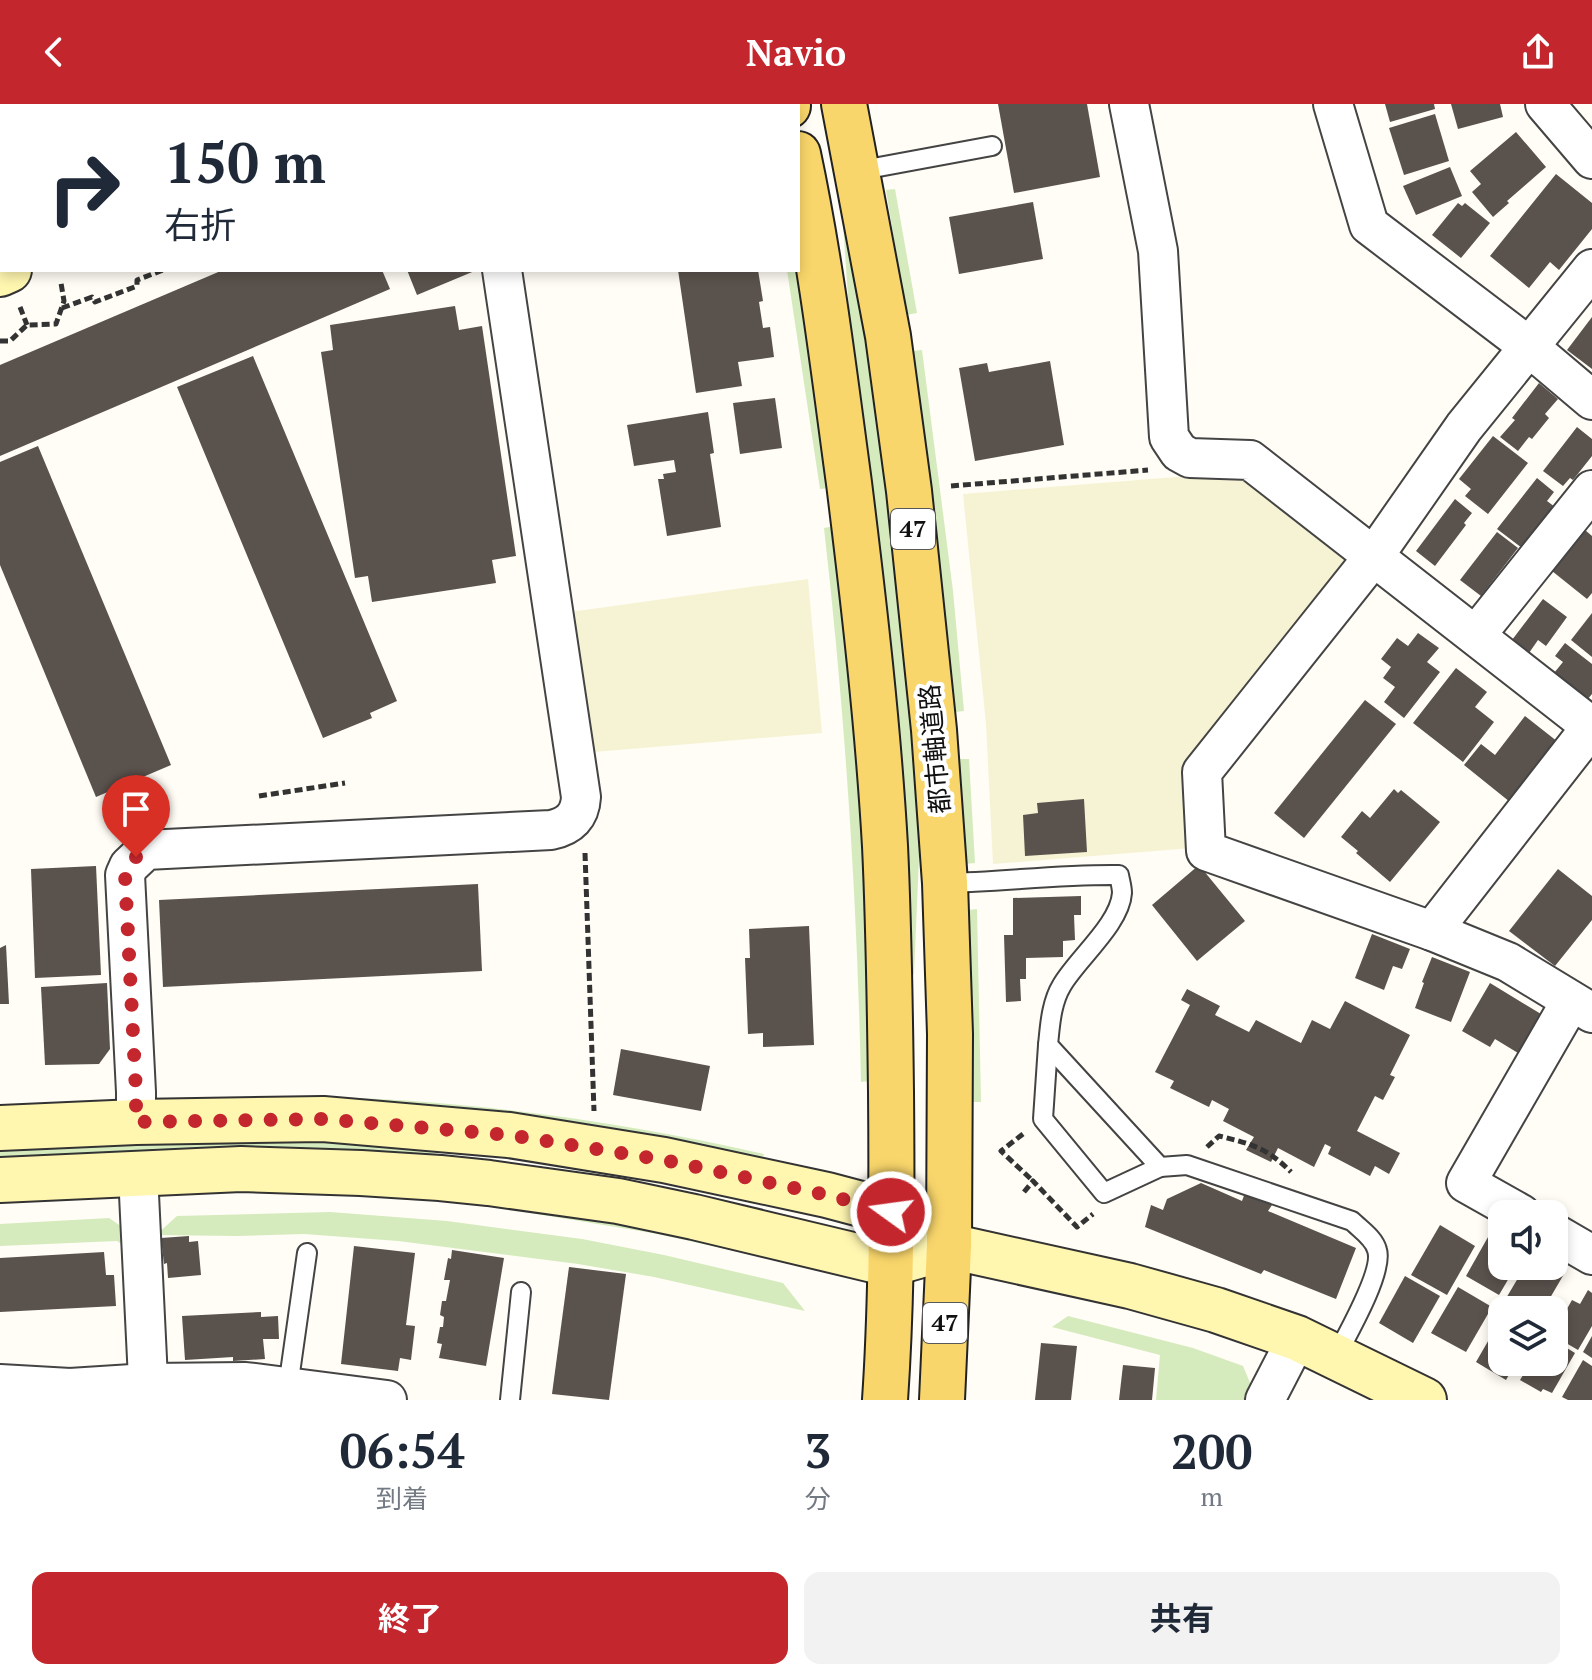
<!DOCTYPE html>
<html lang="ja">
<meta charset="utf-8">
<style>
body{margin:0;font-family:"PT Serif","Noto Sans JP",serif;background:#f2f2f3;color:#1f2937;height:100vh;display:flex;flex-direction:column;font-size:30px;white-space:nowrap}
*{box-sizing:border-box;margin:0}
p{font-size:26px;color:#747a83}
.icon{flex:none;width:44px;height:44px;fill:none;stroke:currentColor;stroke-width:2;stroke-linecap:round;stroke-linejoin:round}
.map{position:relative;height:1296px;overflow:hidden}
.details{display:flex;flex-direction:column;background:#fff;flex:1}
.details>*{flex:none}
.guide{position:absolute;left:0px;top:0px;width:800px;height:168px;box-shadow:0 4px 12px #0003;background:#fff;color:#1f2937;overflow:hidden}
.controls{position:absolute;left:1488px;top:1096px;display:grid;gap:16px}
.controls a{display:grid;place-items:center;width:80px;height:80px;border-radius:16px;background:#fff;box-shadow:0 4px 12px #0003;font-size:40px}
.pin{position:absolute;display:grid;place-items:center;width:68px;height:68px;color:#fff;margin:-82px -34px;border-radius:50% 50% 50% 0;rotate:-45deg;box-shadow:0 0 8px #0007}
.pin .icon{rotate:45deg}
.me{position:absolute;width:88px;margin:-44px;rotate:284deg;stroke-linejoin:round;filter:drop-shadow(0 0 6px #0008)}
.turn{display:flex;align-items:center;gap:28px;height:168px;padding:0 32px;font-size:36px}
.turn .icon{width:104px;height:104px;stroke-width:2.5}
.turn b{display:block;font-size:56px;line-height:68px}
.eta{display:flex;justify-content:space-evenly;align-items:center;height:136px;text-align:center}
.eta b{font-size:48px;font-weight:700;line-height:56px}
.action{display:flex;gap:16px;margin-top:auto;padding:16px 32px}
.action a{flex:1;height:92px;border-radius:16px;background:#c4262e;color:#fff;font-size:32px;font-weight:700;line-height:92px;text-align:center}
.action a+a{background:#f2f2f3;color:#1f2937}
header{display:flex;justify-content:space-between;align-items:center;height:104px;padding:0 32px;background:#c4262e;color:#fff;font-size:36px;font-weight:700}
.map>svg:first-child{display:block}
</style>
<header><svg class="icon" aria-label="back" viewBox="0 0 24 24"><path d="M15 5l-7 7 7 7"/></svg>Navio<svg class="icon" aria-label="share" viewBox="0 0 24 24"><path d="M12 15V3M7 8l5-5 5 5M5 13v7h14v-7"/></svg></header>
<div class="map">
<svg width="1592" height="1296" viewBox="0 0 1592 1296">
<rect width="100%" height="100%" fill="#fffdf5"/>
<g fill="#f6f3d4">
<polygon points="1226,369 1239,370 1346,451 1347,466 1185,665 1192,744 993,760 986,620 963,390"/>
<polygon points="808,475 822,629 594,648 570,508"/>
</g>
<g fill="#d5ebbd">
<polygon points="895,85 917,209 906,211 886,86"/>
<polygon points="842,105 874,264 921,708 914,870 908,871 852,250"/>
<polygon points="787,166 797,166 829,384 820,385"/>
<polygon points="922,246 953,487 964,607 955,608 931,380 913,247"/>
<path d="M834 422 854 608 862 735 869 977 861 978C857 792 845 609 824 424Z"/>
<polygon points="959,655 969,655 975,759 965,760"/>
<polygon points="977,805 981,998 973,998 968,806"/>
<path d="M300 992C456 995 611 1015 764 1050L762 1056 311 999Z"/>
<polygon points="173,1032 378,1038 460,1054 0,1057 0,1039"/>
<polygon points="471,1095 569,1108 781,1149 780,1157 658,1130 483,1101"/>
<polygon points="330,1108 447,1117 582,1135 664,1151 783,1179 805,1207 654,1173 578,1160 398,1137 304,1130 237,1132 156,1131 177,1112"/>
<polygon points="109,1114 128,1127 129,1145 117,1137 0,1142 0,1120"/>
<polygon points="1068,1212 1193,1244 1243,1262 1253,1286 1248,1296 1156,1296 1160,1251 1052,1223"/>
</g>
<g fill="#5a524d">
<polygon points="998,0 1087,0 1100,73 1014,89"/>
<polygon points="1385,0 1434,0 1435,5 1390,18"/>
<polygon points="1451,0 1500,0 1503,13 1458,25"/>
<polygon points="1435,10 1449,57 1404,71 1389,24"/>
<polygon points="1516,28 1546,63 1507,97 1509,99 1493,113 1472,88 1481,80 1470,67"/>
<polygon points="1450,63 1462,92 1416,111 1403,82"/>
<polygon points="1556,70 1592,99 1592,125 1559,166 1550,158 1529,184 1490,152"/>
<polygon points="1033,98 1043,155 959,170 949,113"/>
<polygon points="1458,99 1462,102 1465,99 1490,119 1461,154 1432,131"/>
<polygon points="223,166 382,166 390,185 0,352 0,261"/>
<polygon points="407,166 477,166 417,191"/>
<polygon points="678,166 758,166 763,197 759,198 763,224 770,223 774,253 738,258 742,282 696,289"/>
<polygon points="455,202 459,226 482,222 516,452 492,456 496,479 372,498 368,472 355,474 321,248 333,246 330,221"/>
<polygon points="1592,213 1592,265 1567,246"/>
<polygon points="253,252 397,597 370,609 372,614 323,634 177,283"/>
<polygon points="1050,257 1064,341 975,357 959,264 987,259 989,268"/>
<polygon points="1539,279 1558,295 1545,310 1549,314 1532,335 1529,333 1518,347 1500,333 1515,316 1512,314"/>
<polygon points="775,294 782,344 740,350 733,299"/>
<polygon points="708,308 714,349 710,350 721,423 667,432 658,375 664,375 663,370 676,368 674,356 634,362 627,321"/>
<polygon points="1577,323 1592,335 1592,352 1573,376 1570,374 1563,382 1543,367"/>
<polygon points="1493,332 1528,359 1488,410 1465,392 1471,385 1459,375"/>
<polygon points="38,342 171,661 96,693 0,461 0,358"/>
<polygon points="1537,374 1554,388 1547,397 1555,403 1522,444 1497,425"/>
<polygon points="1455,395 1472,409 1464,419 1466,421 1435,462 1416,447"/>
<polygon points="1585,426 1592,432 1592,489 1587,495 1552,467"/>
<polygon points="1497,428 1518,444 1481,492 1460,476"/>
<polygon points="1543,495 1567,513 1546,542 1538,536 1529,549 1512,536"/>
<polygon points="1592,509 1592,553 1571,536"/>
<polygon points="1418,529 1439,544 1427,558 1440,568 1404,614 1384,598 1395,583 1383,574 1391,563 1381,555 1397,534 1408,542"/>
<polygon points="1565,539 1592,560 1592,590 1587,596 1554,569 1563,558 1555,552"/>
<polygon points="1456,564 1487,588 1475,603 1494,618 1463,658 1413,619"/>
<polygon points="1365,596 1396,620 1304,734 1274,709"/>
<polygon points="1525,612 1558,638 1510,698 1464,661 1481,640 1495,651"/>
<polygon points="1394,685 1398,689 1401,686 1440,718 1390,778 1356,749 1358,747 1341,733 1362,707 1370,714"/>
<polygon points="1084,695 1087,748 1025,752 1023,711 1038,709 1037,699"/>
<polygon points="1199,761 1245,817 1197,857 1152,801"/>
<polygon points="96,762 101,871 35,874 31,765"/>
<polygon points="1558,765 1592,792 1592,816 1555,862 1509,827"/>
<polygon points="478,780 482,867 163,883 159,796"/>
<polygon points="1081,792 1081,811 1074,811 1075,836 1063,837 1063,853 1026,854 1026,875 1020,875 1021,897 1006,898 1004,831 1013,831 1013,794"/>
<polygon points="809,822 814,941 763,943 763,929 748,930 745,854 750,854 749,825"/>
<polygon points="1372,830 1410,845 1402,865 1393,862 1384,886 1355,874"/>
<polygon points="6,841 9,900 0,900 0,844"/>
<polygon points="1432,853 1470,868 1451,918 1415,904 1424,879 1422,878"/>
<polygon points="107,879 110,945 99,960 45,961 41,883"/>
<polygon points="1490,879 1541,910 1518,949 1495,935 1490,943 1462,927"/>
<polygon points="1187,885 1220,902 1215,911 1249,928 1256,916 1301,939 1312,916 1330,925 1345,897 1410,931 1390,971 1395,973 1383,996 1375,992 1357,1027 1400,1049 1389,1070 1375,1062 1370,1072 1328,1050 1331,1043 1325,1040 1314,1063 1278,1044 1271,1058 1246,1046 1254,1033 1223,1017 1229,1005 1212,996 1209,1003 1170,984 1174,977 1155,968 1190,901 1181,896"/>
<polygon points="621,945 710,962 701,1007 613,991"/>
<polygon points="1201,1079 1242,1097 1245,1089 1272,1101 1268,1107 1356,1144 1336,1195 1264,1166 1261,1170 1145,1123 1151,1101 1163,1106 1167,1095"/>
<polygon points="1440,1121 1475,1142 1447,1191 1411,1171"/>
<polygon points="1492,1126 1502,1132 1502,1162 1516,1162 1499,1191 1466,1172"/>
<polygon points="189,1132 189,1138 198,1137 201,1171 168,1174 167,1159 164,1160 161,1134"/>
<polygon points="354,1142 415,1149 406,1221 415,1222 411,1256 400,1254 398,1267 341,1260"/>
<polygon points="452,1146 504,1154 486,1262 439,1254 442,1240 437,1239 440,1223 443,1223 444,1213 440,1211 442,1197 446,1197 450,1176 444,1176 448,1154 451,1155"/>
<polygon points="104,1148 106,1171 114,1171 116,1202 0,1208 0,1154"/>
<polygon points="1530,1162 1551,1162 1564,1170 1543,1206 1510,1206 1502,1201 1524,1164 1528,1166"/>
<polygon points="569,1163 626,1170 609,1296 552,1290"/>
<polygon points="1405,1172 1440,1192 1413,1239 1379,1219"/>
<polygon points="1458,1183 1492,1203 1466,1248 1431,1229"/>
<polygon points="1588,1186 1592,1189 1592,1222 1578,1246 1554,1232 1554,1228 1572,1196 1580,1200"/>
<polygon points="261,1208 261,1213 278,1212 279,1235 263,1235 265,1255 233,1257 233,1253 185,1256 182,1212"/>
<polygon points="1502,1213 1502,1258 1516,1258 1506,1276 1476,1258"/>
<polygon points="1592,1232 1592,1254 1583,1248"/>
<polygon points="1554,1236 1575,1249 1552,1289 1543,1285 1541,1288 1520,1276 1531,1258 1554,1258"/>
<polygon points="1041,1239 1077,1242 1071,1296 1035,1296"/>
<polygon points="1583,1256 1592,1262 1592,1296 1568,1296 1562,1293"/>
<polygon points="1123,1261 1155,1264 1152,1296 1119,1296"/>
</g>
<g fill="none" stroke-linecap="round" stroke-linejoin="round">
<defs>
<g id="lane">
<polyline points="857,67 992,42"/>
<path d="M945 779C1003 778 1060 770 1119 771 1120 777 1122 783 1122 789 1120 820 1077 855 1062 881 1051 899 1050 922 1048 941L1160 1063 1187 1061 1352 1117C1360 1125 1374 1134 1377 1146 1384 1167 1347 1231 1336 1252"/>
<polyline points="1048,941 1043,1015 1104,1089 1160,1063"/>
<polyline points="288,1283 307,1149"/>
<polyline points="510,1296 521,1188"/>
</g>
<g id="street">
<polyline points="217,0 217,2"/>
<polyline points="477,0 478,2"/>
<polyline points="1129,0 1158,147 1169,333 1179,348 1190,354 1250,356 1592,623"/>
<polyline points="1333,0 1369,121 1528,242 1592,296"/>
<polyline points="1545,0 1592,55"/>
<polyline points="1592,165 1464,323 1374,452 1202,668 1206,747 1432,827 1508,858 1592,909"/>
<polyline points="1476,531 1592,386"/>
<polyline points="1432,827 1592,622"/>
<path d="M136 1018V988L125 771 129 762 146 746 551 726C570 722 580 712 581 693L502 166"/>
<polyline points="138,1070 149,1296"/>
<polyline points="1521,1110 1466,1079 1571,897"/>
<polyline points="1554,1129 1592,1151"/>
<polyline points="0,1280 70,1284 148,1279 246,1278 387,1296"/>
<polyline points="1265,1296 1297,1234"/>
</g>
<g id="secondary">
<polyline points="406,2 411,0"/>
<polyline points="0,170 9,166"/>
<polyline points="0,1024 136,1018 323,1015 509,1031 664,1056 827,1091 891,1108 949,1142 1130,1182 1216,1206 1297,1234 1424,1296"/>
<polyline points="0,1076 241,1065 361,1069 440,1074 489,1079 618,1097 694,1113 890,1160 928,1149"/>
</g>
<g id="primary">
<polyline points="787,0 788,2"/>
<polyline points="844,0 888,232 909,387 934,626 945,779 950,930 949,1142 942,1296"/>
<path d="M798 50C821 158 834 269 849 379 864 500 878 621 885 742 889 824 890 906 891 988 892 1090 892 1194 885 1296"/>
</g>
</defs>
<use href="#lane" stroke="#444" stroke-width="22"/>
<use href="#street" stroke="#444" stroke-width="42"/>
<use href="#secondary" stroke="#333" stroke-width="48"/>
<use href="#primary" stroke="#222" stroke-width="48"/>
<g stroke="#333" stroke-width="5" stroke-dasharray="8 4" stroke-linecap="butt">
<polyline points="20,203 27,221"/>
<polyline points="62,204 92,193 95,198 137,182 137,176 163,166"/>
<polyline points="0,237 10,237 27,221 56,220 64,197 61,179"/>
<polyline points="951,382 1148,366"/>
<polyline points="259,692 345,679"/>
<polyline points="585,749 594,1007"/>
<polyline points="1023,1030 1001,1047 1033,1077"/>
<path d="M1207 1043 1219 1032C1252 1040 1267 1044 1291 1068"/>
<polyline points="1024,1088 1033,1077 1077,1123 1093,1110"/>
</g>
<use href="#lane" stroke="#fff" stroke-width="18"/>
<use href="#street" stroke="#fff" stroke-width="38"/>
<use href="#secondary" stroke="#fff6b0" stroke-width="44"/>
<use href="#primary" stroke="#f9d66b" stroke-width="44"/>
</g>
<g fill="none" stroke-linecap="round" stroke-linejoin="round">
<polyline stroke="#c4262e" stroke-width="14" stroke-dasharray="0 25.2" points="136,753 129,762 125,771 136,988 136,1018 323,1015 509,1031 664,1056 827,1091 891,1108"/>
</g>
<g text-anchor="middle" stroke-width="8" stroke-linejoin="round" paint-order="stroke">
<g fill="#fff" stroke="#585858" stroke-width="2">
<rect x="891" y="405" width="44" height="40" rx="6"/>
<rect x="923" y="1199" width="44" height="40" rx="6"/>
</g>
<g font-size="24" font-weight="bold" fill="#111">
<text x="913" y="433">47</text>
<text x="945" y="1227">47</text>
</g>
<g font-size="26" fill="#111" stroke="#fff">
<text transform="translate(935 645) rotate(-95)" y="9">都市軸道路</text>
</g>
</g>
</svg>
<div class="controls">
<a><svg class="icon" aria-label="sound" viewBox="0 0 24 24"><path d="M4 9h4l5-4v14l-5-4H4zM17 9q2 3 0 6"/></svg></a>
<a><svg class="icon" aria-label="layers" viewBox="0 0 24 24"><path d="M12 4l9 5-9 5-9-5zM3 14l9 5 9-5"/></svg></a>
</div>
<div class="pin" style="left:136px;top:753px;background:#d93025"><svg class="icon" aria-label="arrive" viewBox="0 0 24 24"><path d="M6 21V4h12l-3 4 3 4H6"/></svg></div>
<svg class="me" style="left:891px;top:1108px" viewBox="-20 -20 40 40"><circle r="17" fill="#c4262e" stroke="#fff" stroke-width="3"/><path d="M0-11L8 9 0 5-8 9z" fill="#fff"/></svg>
<div class="guide">
<div class="turn"><svg class="icon" aria-label="right" viewBox="0 0 24 24"><path d="M7 20v-9h11M14 6l5 5-5 5"/></svg><div><b>150 m</b>右折</div></div>
</div>
</div>
<section class="details">
<div class="eta">
<div><b>06:54</b><p>到着</p></div>
<div><b>3</b><p>分</p></div>
<div><b>200</b><p>m</p></div>
</div>
<div class="action"><a>終了</a><a>共有</a></div>
</section>
